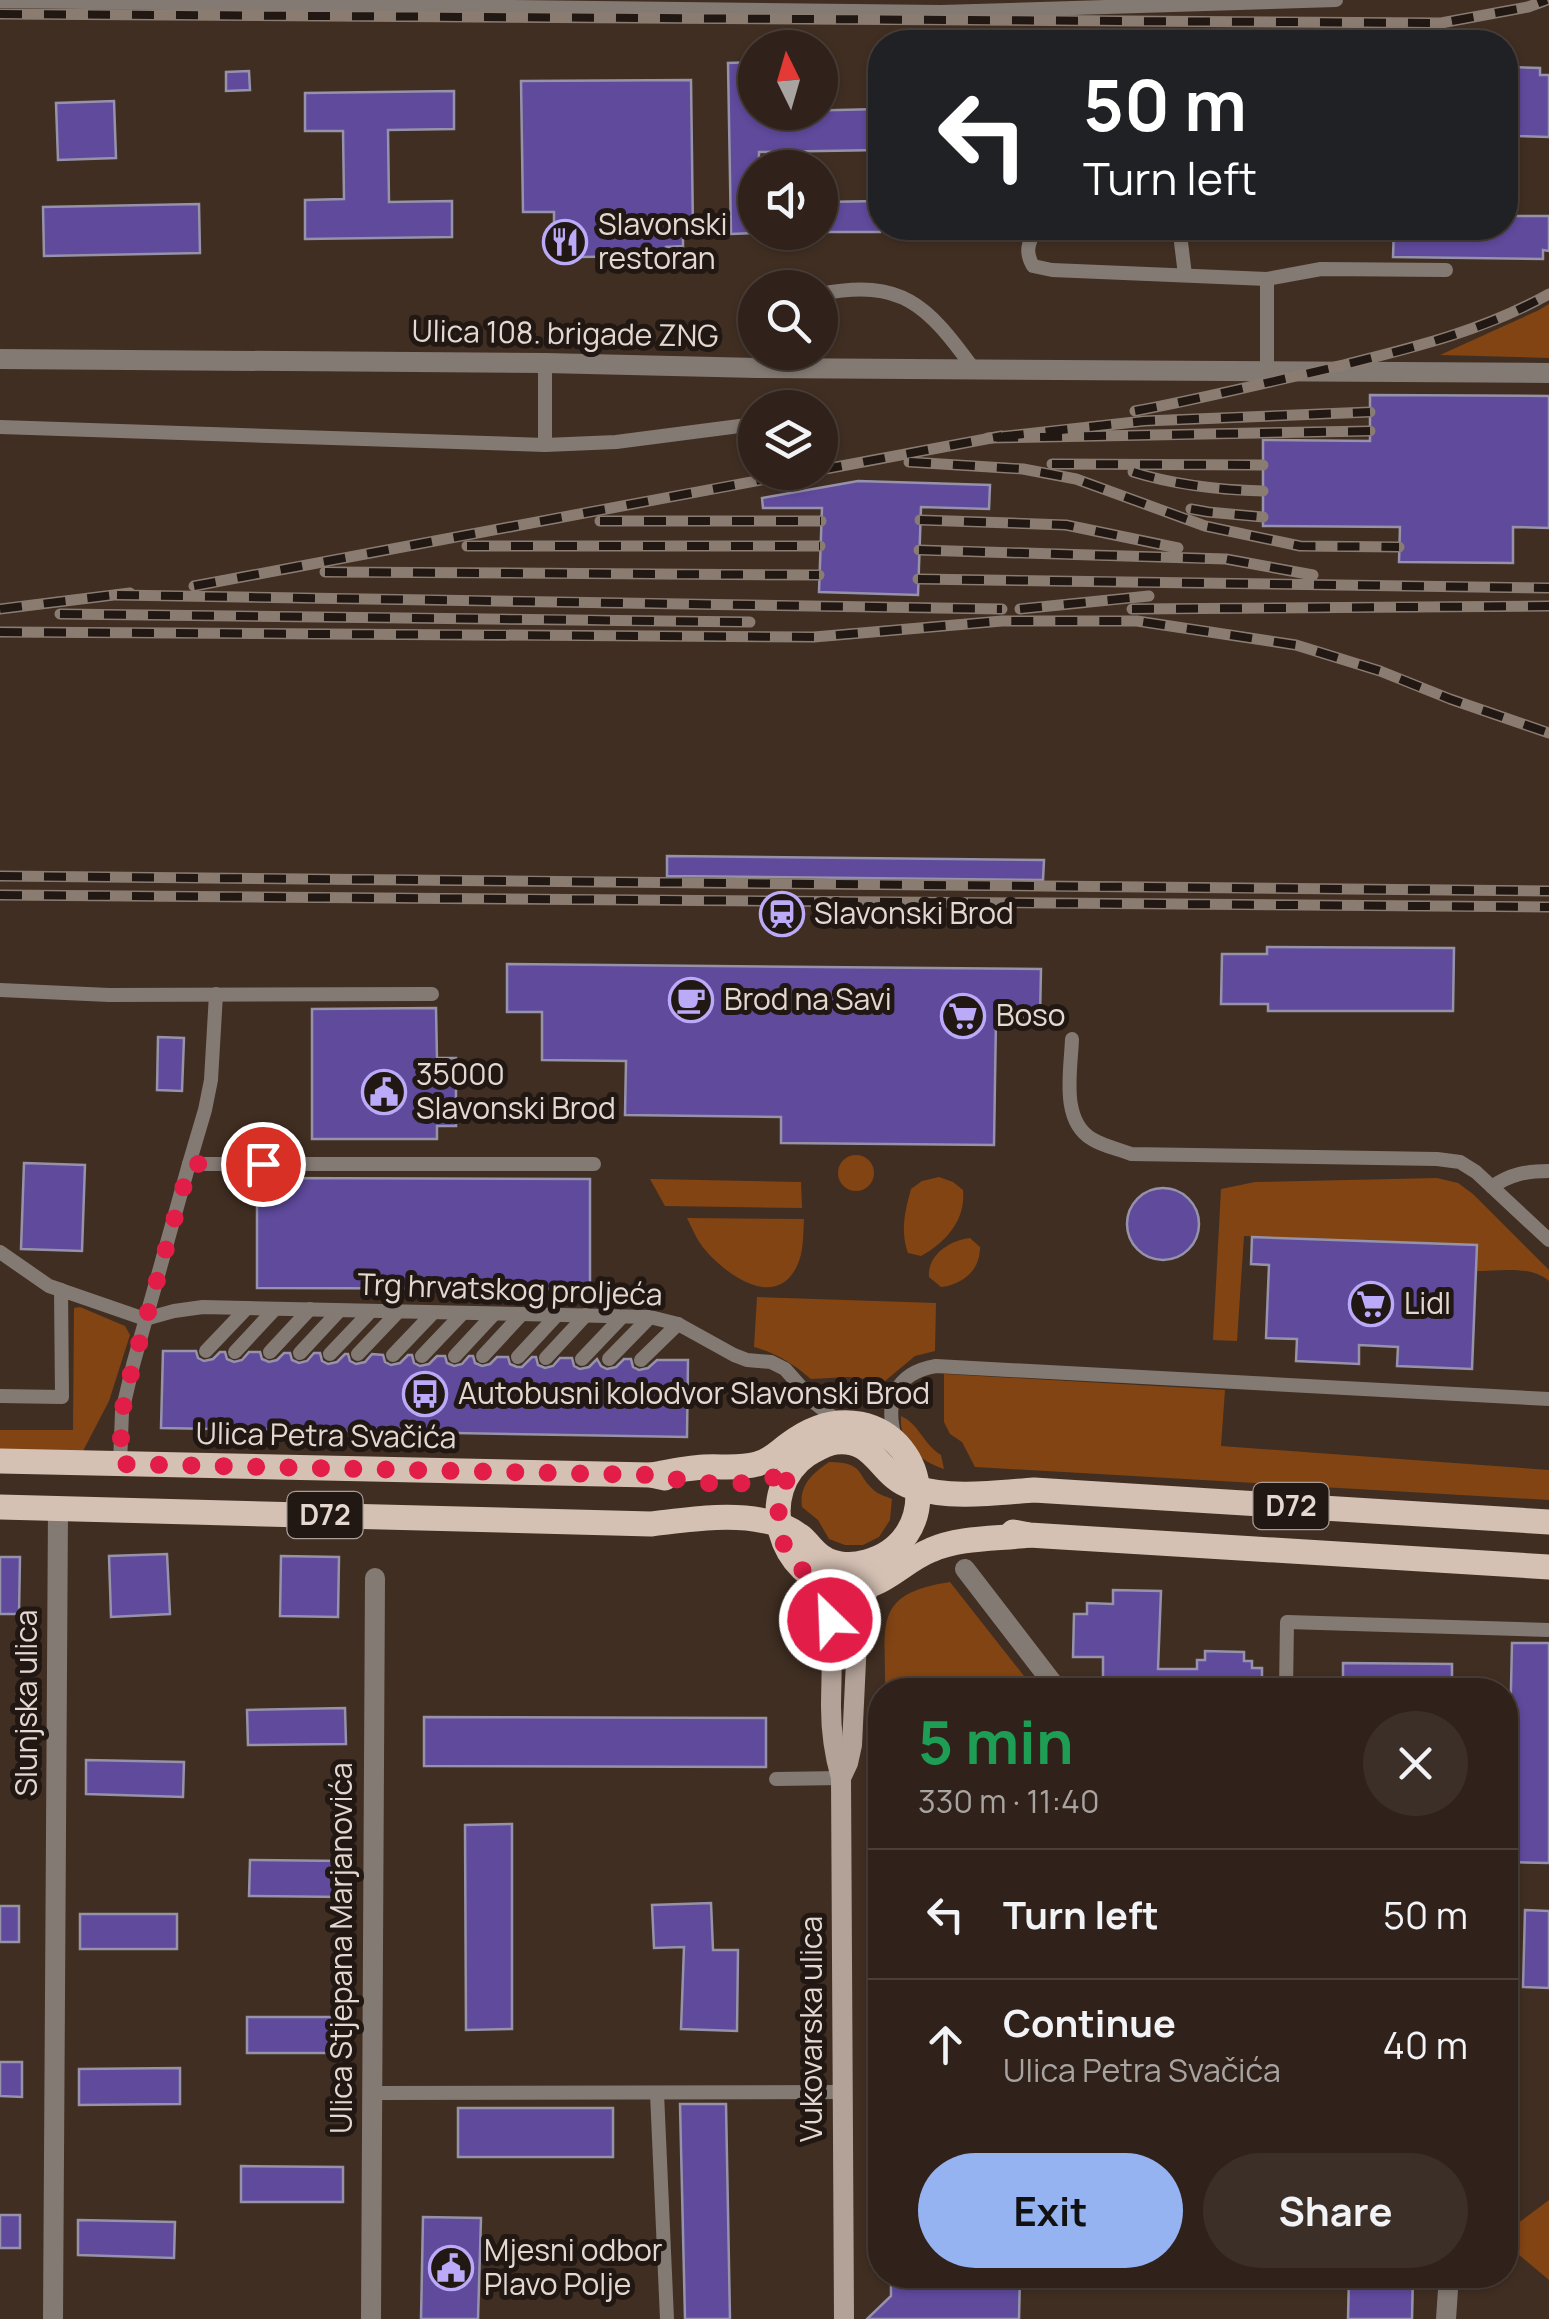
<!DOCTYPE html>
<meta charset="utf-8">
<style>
body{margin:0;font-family:Manrope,sans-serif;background:#3c2f27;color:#f1f3f6;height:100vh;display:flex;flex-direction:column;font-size:38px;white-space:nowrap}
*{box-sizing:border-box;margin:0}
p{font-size:32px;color:#a8a4a2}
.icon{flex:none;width:55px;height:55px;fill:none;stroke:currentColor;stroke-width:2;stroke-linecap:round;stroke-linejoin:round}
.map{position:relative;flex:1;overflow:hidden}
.details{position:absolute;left:868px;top:1678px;width:650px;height:610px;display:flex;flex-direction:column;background:#30221a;border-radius:40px;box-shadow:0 2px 8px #0004,0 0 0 2px #4b3f39}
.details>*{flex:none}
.guide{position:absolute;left:868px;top:30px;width:650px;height:210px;border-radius:40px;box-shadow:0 2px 8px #0004,0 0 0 2px #4b3f39;background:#202124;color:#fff;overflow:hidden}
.needle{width:65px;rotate:355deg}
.fabs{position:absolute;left:738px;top:30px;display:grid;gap:20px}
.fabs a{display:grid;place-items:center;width:100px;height:100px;border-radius:50%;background:#30221a;box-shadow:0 2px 8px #0004,0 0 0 2px #4b3f39;font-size:50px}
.pin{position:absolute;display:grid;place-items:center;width:85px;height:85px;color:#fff;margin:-42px;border:5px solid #fff;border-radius:50%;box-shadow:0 2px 10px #0007}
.me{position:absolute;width:110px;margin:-55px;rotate:336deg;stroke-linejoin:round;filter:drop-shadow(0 0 8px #0008)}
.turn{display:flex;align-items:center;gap:35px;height:210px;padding:0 50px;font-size:45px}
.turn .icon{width:130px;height:130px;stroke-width:2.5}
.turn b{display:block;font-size:70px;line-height:85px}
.round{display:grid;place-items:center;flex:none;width:105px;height:105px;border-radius:52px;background:#3c2f27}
.headline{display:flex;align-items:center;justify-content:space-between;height:170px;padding:0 50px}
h1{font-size:60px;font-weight:700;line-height:75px;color:#1e9e55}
.action{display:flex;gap:20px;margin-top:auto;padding:20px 50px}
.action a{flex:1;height:115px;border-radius:60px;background:#95b2f1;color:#111;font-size:40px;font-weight:700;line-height:115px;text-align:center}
.action a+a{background:#3c2f27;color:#f1f3f6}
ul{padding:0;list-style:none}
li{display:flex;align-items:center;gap:30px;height:130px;padding:0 50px;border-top:2px solid #4b3f39}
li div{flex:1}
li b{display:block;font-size:38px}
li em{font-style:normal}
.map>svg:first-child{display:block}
</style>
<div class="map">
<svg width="1549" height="2319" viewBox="0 0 1549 2319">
<rect width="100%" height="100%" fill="#402e22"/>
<g fill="#824413">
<polygon points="1549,304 1549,358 1440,355 1539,310"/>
<circle cx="856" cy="1173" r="18"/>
<path d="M939 1177 953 1182 963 1190C966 1220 946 1242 921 1256L908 1253C900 1231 905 1211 911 1189L922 1181Z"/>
<path d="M1437 1178 1458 1183 1473 1194 1549 1270V1281C1531 1265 1499 1271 1476 1271V1245L1244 1236 1237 1341 1213 1340 1221 1189 1255 1182Z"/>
<polygon points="650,1179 801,1182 802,1208 665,1206"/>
<path d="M687 1218 804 1219C803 1234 804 1252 797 1266 775 1312 723 1273 702 1246 696 1238 692 1228 687 1218Z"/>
<path d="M970 1238 980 1247C980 1270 964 1284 941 1287L929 1277C927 1255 950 1240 970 1238Z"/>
<path d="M757 1297 936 1303 935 1351 915 1356 885 1381 848 1377 811 1379C792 1363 778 1354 754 1347Z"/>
<polygon points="80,1307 125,1326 130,1335 109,1401 83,1451 0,1449 0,1430 73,1430 74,1308"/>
<polygon points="944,1374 1225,1390 1221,1446 1549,1470 1549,1500 975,1467 962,1442 950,1434 944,1422"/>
<path d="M901 1416C919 1424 924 1445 941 1455L944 1469C918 1460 899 1444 901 1416Z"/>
<path d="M829 1462C867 1463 854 1474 876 1492 878 1494 890 1498 892 1499L890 1520 879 1537 863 1545H845L829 1539 818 1520 802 1507C799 1485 812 1474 829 1462Z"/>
<path d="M950 1582 1035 1690H885C886 1624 872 1594 950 1582Z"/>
<polygon points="1549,2200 1549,2280 1505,2243 1505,2233"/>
</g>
<g fill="#5f4a9c" stroke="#9692a9" stroke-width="2.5">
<polygon points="755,62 755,112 880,109 880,150 759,152 759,168 755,168 755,233 731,234 728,63"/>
<polygon points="1505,67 1540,68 1540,75 1549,75 1549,137 1513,136 1513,116 1505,116"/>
<polygon points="249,71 250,90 226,91 226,72"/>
<polygon points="691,80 693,232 683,232 683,246 666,247 666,256 577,257 577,247 560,248 560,227 554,227 554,212 523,212 521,81"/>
<polygon points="454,91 454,129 388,130 389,202 452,201 452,237 305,239 305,200 344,199 343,131 305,131 305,93"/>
<polygon points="114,101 116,158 58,160 56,103"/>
<polygon points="880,201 880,232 820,232 820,202"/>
<polygon points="199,204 200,253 44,256 43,207"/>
<polygon points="1505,216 1549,216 1549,251 1543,250 1543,259 1393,257 1394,228 1505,228"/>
<polygon points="1370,395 1549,396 1549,528 1513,527 1513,563 1399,562 1400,527 1263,526 1263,440 1370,441"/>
<polygon points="858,481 990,485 989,509 921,507 918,595 819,592 822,508 763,508 762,498"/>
<polygon points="667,856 1044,860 1043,880 667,876"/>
<polygon points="1267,947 1454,948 1453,1011 1268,1011 1268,1004 1221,1004 1222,954 1267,954"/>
<polygon points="507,964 1041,969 1040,1018 996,1018 994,1145 781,1143 781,1117 625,1115 626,1061 542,1060 542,1012 507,1012"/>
<polygon points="436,1008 437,1058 456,1058 456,1126 437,1126 437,1139 312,1139 312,1009"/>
<polygon points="158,1037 184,1038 182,1091 157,1090"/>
<polygon points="24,1163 85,1165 82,1251 21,1249"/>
<polygon points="257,1178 590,1179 590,1289 257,1288"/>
<circle cx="1163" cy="1224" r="36"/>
<polygon points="1252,1237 1477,1245 1472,1369 1397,1366 1398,1347 1359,1345 1359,1364 1296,1361 1297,1339 1266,1338 1269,1265 1251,1264"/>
<polygon points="163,1351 196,1351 198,1358 204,1361 213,1359 220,1352 225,1352 227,1359 234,1362 242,1360 249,1352 260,1352 262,1359 269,1362 277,1360 284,1353 290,1353 292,1360 299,1363 307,1361 314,1353 320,1353 322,1361 328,1364 337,1362 345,1354 348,1354 350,1361 356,1364 365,1362 372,1354 383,1355 385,1362 391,1365 400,1363 408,1355 412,1355 414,1363 420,1366 429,1364 437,1356 445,1356 447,1363 454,1366 462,1364 469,1356 473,1356 475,1363 482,1366 490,1364 497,1357 508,1357 510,1364 517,1367 522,1367 532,1357 536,1357 538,1365 545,1368 553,1366 560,1358 572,1358 574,1366 580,1369 589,1367 597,1359 601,1366 607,1369 616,1367 624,1359 631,1359 633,1367 639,1370 648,1368 657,1360 688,1360 687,1437 161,1428"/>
<polygon points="167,1554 170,1614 111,1617 109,1556"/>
<polygon points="281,1556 339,1557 338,1617 280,1616"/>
<polygon points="0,1557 20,1557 19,1614 0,1614"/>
<polygon points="1113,1590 1161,1591 1158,1669 1197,1669 1197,1660 1205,1660 1205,1651 1244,1652 1244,1661 1252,1661 1252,1668 1262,1668 1262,1690 1103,1690 1103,1657 1073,1657 1074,1614 1087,1614 1087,1603 1113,1604"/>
<polygon points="1512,1643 1549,1643 1549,1863 1507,1862"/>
<polygon points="1343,1663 1452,1664 1452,1690 1343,1690"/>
<polygon points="345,1708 346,1744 248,1745 247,1710"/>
<polygon points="424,1717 766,1718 766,1767 424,1766"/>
<polygon points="86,1760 184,1762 183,1797 86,1794"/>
<polygon points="512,1824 512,2029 466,2030 465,1825"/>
<polygon points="250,1860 345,1861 344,1897 249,1896"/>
<polygon points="711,1903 713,1950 738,1950 737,2031 681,2029 684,1947 654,1948 652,1905"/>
<rect x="0" y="1906" width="19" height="36"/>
<polygon points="1525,1910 1549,1911 1549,1988 1523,1987"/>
<rect x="80" y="1914" width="97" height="35"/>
<rect x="247" y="2017" width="97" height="36"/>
<polygon points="0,2062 22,2062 22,2097 0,2096"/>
<polygon points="180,2068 180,2104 79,2105 79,2069"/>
<polygon points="680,2104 726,2104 730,2319 685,2319"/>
<rect x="458" y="2108" width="155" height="49"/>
<polygon points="241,2166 343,2167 343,2202 241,2202"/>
<rect x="0" y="2215" width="20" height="33"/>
<polygon points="423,2217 481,2218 478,2319 421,2319"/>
<polygon points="78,2220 175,2222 174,2258 78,2255"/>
<polygon points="891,2275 1020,2275 1019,2319 867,2319 891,2296"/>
<polygon points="1349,2275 1413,2275 1412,2319 1348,2319"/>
</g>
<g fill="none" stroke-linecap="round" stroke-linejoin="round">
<g stroke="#847a74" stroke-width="14">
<polyline points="0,1 941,12 1336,0"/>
<path d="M1054 228 1035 230C1028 244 1025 252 1033 266L1052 270 1267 279V370"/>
<polyline points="1097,228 1171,228 1180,234 1185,275"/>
<polyline points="1267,279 1321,269 1446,270"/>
<path d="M820 294C902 278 927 305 973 368"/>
<polyline points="0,427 545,445 616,442 755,424"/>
<polyline points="545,445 545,363"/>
<polyline points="0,990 109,995 432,994"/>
<path d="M1072 1039C1071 1070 1060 1120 1092 1139 1103 1146 1118 1149 1131 1154L1437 1159 1460 1162 1476 1172 1549 1240"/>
<polyline points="189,1164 205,1110 211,1080 216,994"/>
<path d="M1492 1187C1510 1174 1527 1171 1549 1171"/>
<polyline points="0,1252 49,1286 61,1290 62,1397 0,1396"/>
<polyline points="61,1290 145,1319"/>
<polyline points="145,1319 174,1311 203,1307 650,1317 678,1324 734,1355 747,1360 771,1362 785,1369 816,1404 839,1422"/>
<polyline points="206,1351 247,1308"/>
<polyline points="235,1352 275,1309"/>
<polyline points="270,1352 310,1309"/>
<polyline points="300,1353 339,1311"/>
<polyline points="330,1354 371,1311"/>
<polyline points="358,1354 398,1312"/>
<polyline points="393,1355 433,1313"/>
<polyline points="422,1356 462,1314"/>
<polyline points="455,1356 494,1314"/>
<polyline points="483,1356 521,1315"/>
<polyline points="518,1357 557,1315"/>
<polyline points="546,1358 586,1315"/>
<polyline points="582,1359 622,1317"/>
<polyline points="609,1359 650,1317"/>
<polyline points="641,1360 678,1324"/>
<path d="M896 1441C884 1403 894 1373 936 1366L1549 1399"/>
<polyline points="120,1464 122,1412 133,1365 189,1164 594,1164"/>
<polyline points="1286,1690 1287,1622 1549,1630"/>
<polyline points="776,1779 841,1778"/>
<polyline points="371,2093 842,2092"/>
<polyline points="657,2093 667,2319"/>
</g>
<g stroke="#847a74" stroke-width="20">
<polyline points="0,359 545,363 757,368 1549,373"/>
<polyline points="965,1569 1058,1690"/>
<polyline points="53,2319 58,1508"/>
<polyline points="371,2319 375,1578"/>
<polyline points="1446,2319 1449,2275"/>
</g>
<g stroke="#b2a298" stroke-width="20">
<path d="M810 1576C838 1615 831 1661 831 1707 831 1732 834 1754 841 1778L844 2319"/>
<polyline points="841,1778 848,1763 852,1745 858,1619 862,1605 875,1576"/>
</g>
<g stroke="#d5c1b4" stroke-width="25">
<polyline points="0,1461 651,1475 665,1478"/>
<path d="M0 1507 651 1524C687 1520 728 1513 765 1521 777 1523 790 1528 800 1536 806 1540 810 1547 816 1552 829 1565 849 1567 866 1562 940 1543 932 1439 860 1424 834 1419 809 1429 789 1444 778 1452 770 1461 757 1464 740 1469 721 1466 704 1467 686 1468 668 1472 651 1475"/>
<polyline points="1013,1532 1029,1535 1549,1567"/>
<path d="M1029 1535C998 1539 960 1537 931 1550 899 1563 880 1593 842 1588 778 1579 754 1491 808 1454 817 1449 826 1443 836 1442 877 1438 879 1477 912 1487 950 1499 994 1493 1034 1490L1549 1522"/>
</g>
<defs>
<g id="rail">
<polyline points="0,14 1441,23 1528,7 1547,0"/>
<path d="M1135 411C1200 399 1265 383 1331 368 1407 349 1479 333 1549 294"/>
<polyline points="1370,431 988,438 1144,421 1370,412"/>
<polyline points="909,462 1023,469 1076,479 1205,526 1300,546 1399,547"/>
<polyline points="1052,464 1263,465"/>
<polyline points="820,470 1002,436"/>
<path d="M1133 472C1175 485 1219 490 1263 491"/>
<polyline points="1191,509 1208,512 1263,517"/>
<polyline points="920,520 1066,525 1178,548"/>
<polyline points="600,521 821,521"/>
<polyline points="467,546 820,546"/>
<polyline points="919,550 1226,559 1313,575"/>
<polyline points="325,572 819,575"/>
<polyline points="918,579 1549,588"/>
<polyline points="194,586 804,472"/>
<polyline points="117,595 1002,609"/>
<polyline points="0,609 130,593"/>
<polyline points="1020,609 1149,596"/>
<polyline points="1132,609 1549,606"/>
<polyline points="60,614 750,622"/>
<polyline points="0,632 814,637 1002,621 1137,621 1296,645 1380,671 1450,699 1549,733"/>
<polyline points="0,876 1549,891"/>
<polyline points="0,895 1549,907"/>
</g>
</defs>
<use href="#rail" stroke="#8b7c72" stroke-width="11"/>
<use href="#rail" stroke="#211813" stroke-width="8" stroke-dasharray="22" stroke-linecap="butt"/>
</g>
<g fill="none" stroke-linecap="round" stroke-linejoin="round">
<path stroke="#e11d48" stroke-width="18" stroke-dasharray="0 32.4" d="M263 1164H190L133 1365 122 1412 120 1464 651 1475C695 1483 750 1492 792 1470 774 1500 772 1538 798 1566 806 1574 814 1579 820 1590 825 1599 827 1610 830 1620"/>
</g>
<defs>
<symbol id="restaurant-ring" viewBox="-11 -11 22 22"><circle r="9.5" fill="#211813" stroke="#baaaf7" stroke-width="1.5"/><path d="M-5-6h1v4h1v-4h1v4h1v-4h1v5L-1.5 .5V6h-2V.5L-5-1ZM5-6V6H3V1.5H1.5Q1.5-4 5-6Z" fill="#baaaf7"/></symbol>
<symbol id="station-ring" viewBox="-11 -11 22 22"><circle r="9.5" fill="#211813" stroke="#baaaf7" stroke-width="1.5"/><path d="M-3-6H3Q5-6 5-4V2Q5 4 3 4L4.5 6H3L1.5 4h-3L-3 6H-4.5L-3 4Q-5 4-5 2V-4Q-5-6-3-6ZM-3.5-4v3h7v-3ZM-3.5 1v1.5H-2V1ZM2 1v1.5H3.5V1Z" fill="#baaaf7"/></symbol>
<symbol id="cafe-ring" viewBox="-11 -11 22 22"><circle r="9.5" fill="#211813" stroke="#baaaf7" stroke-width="1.5"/><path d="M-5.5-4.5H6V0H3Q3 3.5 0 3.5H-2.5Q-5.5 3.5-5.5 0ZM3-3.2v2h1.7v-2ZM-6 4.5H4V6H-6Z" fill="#baaaf7"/></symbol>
<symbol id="supermarket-ring" viewBox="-11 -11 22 22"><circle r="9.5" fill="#211813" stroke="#baaaf7" stroke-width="1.5"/><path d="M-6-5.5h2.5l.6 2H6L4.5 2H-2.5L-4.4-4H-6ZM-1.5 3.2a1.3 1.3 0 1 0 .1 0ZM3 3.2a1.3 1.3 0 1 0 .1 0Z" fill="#baaaf7"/></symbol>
<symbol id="civic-ring" viewBox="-11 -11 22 22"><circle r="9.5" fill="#211813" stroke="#baaaf7" stroke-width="1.5"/><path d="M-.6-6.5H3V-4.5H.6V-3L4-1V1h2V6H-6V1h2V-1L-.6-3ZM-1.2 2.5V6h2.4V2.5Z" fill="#baaaf7"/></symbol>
<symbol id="bus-ring" viewBox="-11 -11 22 22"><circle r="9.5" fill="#211813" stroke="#baaaf7" stroke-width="1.5"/><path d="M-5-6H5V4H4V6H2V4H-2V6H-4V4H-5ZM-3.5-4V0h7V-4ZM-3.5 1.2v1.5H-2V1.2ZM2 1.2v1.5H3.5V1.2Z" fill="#baaaf7"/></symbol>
</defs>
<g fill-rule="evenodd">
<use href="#restaurant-ring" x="540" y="217" width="50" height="50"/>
<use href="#station-ring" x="757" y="889" width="50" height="50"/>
<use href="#cafe-ring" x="666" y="975" width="50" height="50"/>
<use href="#supermarket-ring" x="938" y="991" width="50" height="50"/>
<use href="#civic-ring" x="359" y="1067" width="50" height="50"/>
<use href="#supermarket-ring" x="1346" y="1279" width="50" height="50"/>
<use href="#bus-ring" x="400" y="1369" width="50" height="50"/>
<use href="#civic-ring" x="426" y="2243" width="50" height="50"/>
</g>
<g text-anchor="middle" stroke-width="10" stroke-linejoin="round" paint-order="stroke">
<g fill="#211813" stroke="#aa9e98" stroke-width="2.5">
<rect x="1253.5" y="1483" width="75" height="46" rx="8"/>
<rect x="287.5" y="1492" width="75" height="46" rx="8"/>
</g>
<g font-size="28" font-weight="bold" fill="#e5d8d1">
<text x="1291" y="1516">D72</text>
<text x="325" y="1525">D72</text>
</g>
<g font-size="30" fill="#e5d8d1" stroke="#211813" text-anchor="start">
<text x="598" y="235">Slavonski<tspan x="598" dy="34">restoran</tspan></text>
<text x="814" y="924">Slavonski Brod</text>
<text x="724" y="1010">Brod na Savi</text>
<text x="996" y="1026">Boso</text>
<text x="416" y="1085">35000<tspan x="416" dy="34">Slavonski Brod</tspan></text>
<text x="1404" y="1314">Lidl</text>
<text x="458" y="1404">Autobusni kolodvor Slavonski Brod</text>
<text x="484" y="2261">Mjesni odbor<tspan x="484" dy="34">Plavo Polje</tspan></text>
</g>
<g font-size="30" fill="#e5d8d1" stroke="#211813">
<text transform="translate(565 334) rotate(1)" y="10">Ulica 108. brigade ZNG</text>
<text transform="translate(510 1290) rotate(2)" y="10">Trg hrvatskog proljeća</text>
<text transform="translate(326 1436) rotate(1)" y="10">Ulica Petra Svačića</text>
<text transform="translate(27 1703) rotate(-90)" y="10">Slunjska ulica</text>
<text transform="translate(342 1948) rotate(-90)" y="10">Ulica Stjepana Marjanovića</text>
<text transform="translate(812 2029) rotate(-90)" y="10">Vukovarska ulica</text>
</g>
</g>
</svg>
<div class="fabs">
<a><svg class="needle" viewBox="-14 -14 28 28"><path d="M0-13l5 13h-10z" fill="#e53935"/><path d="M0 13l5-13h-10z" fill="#a8a4a2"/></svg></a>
<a><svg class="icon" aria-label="sound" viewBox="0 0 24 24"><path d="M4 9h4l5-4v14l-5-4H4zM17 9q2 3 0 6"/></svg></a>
<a><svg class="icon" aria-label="search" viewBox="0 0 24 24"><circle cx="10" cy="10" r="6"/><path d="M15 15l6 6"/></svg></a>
<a><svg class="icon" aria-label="layers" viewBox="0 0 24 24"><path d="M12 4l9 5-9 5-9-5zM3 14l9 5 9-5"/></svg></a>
</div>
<div class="pin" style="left:263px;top:1164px;background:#d93025"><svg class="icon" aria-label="arrive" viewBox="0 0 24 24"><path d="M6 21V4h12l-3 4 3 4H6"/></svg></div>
<svg class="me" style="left:830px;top:1620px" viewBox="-20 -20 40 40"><circle r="17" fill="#e11d48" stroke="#fff" stroke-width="3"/><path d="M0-11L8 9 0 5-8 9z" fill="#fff"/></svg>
<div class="guide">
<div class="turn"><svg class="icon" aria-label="left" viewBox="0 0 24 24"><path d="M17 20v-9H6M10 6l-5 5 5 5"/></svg><div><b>50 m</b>Turn left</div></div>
</div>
<section class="details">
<div class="headline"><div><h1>5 min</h1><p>330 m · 11:40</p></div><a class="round"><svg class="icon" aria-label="close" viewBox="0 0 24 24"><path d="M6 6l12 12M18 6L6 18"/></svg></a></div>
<ul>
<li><svg class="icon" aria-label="left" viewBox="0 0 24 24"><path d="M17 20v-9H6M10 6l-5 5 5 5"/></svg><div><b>Turn left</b></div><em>50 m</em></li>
<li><svg class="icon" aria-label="ahead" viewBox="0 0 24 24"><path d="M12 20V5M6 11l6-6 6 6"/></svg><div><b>Continue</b><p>Ulica Petra Svačića</p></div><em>40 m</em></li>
</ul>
<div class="action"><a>Exit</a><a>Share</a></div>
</section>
</div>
